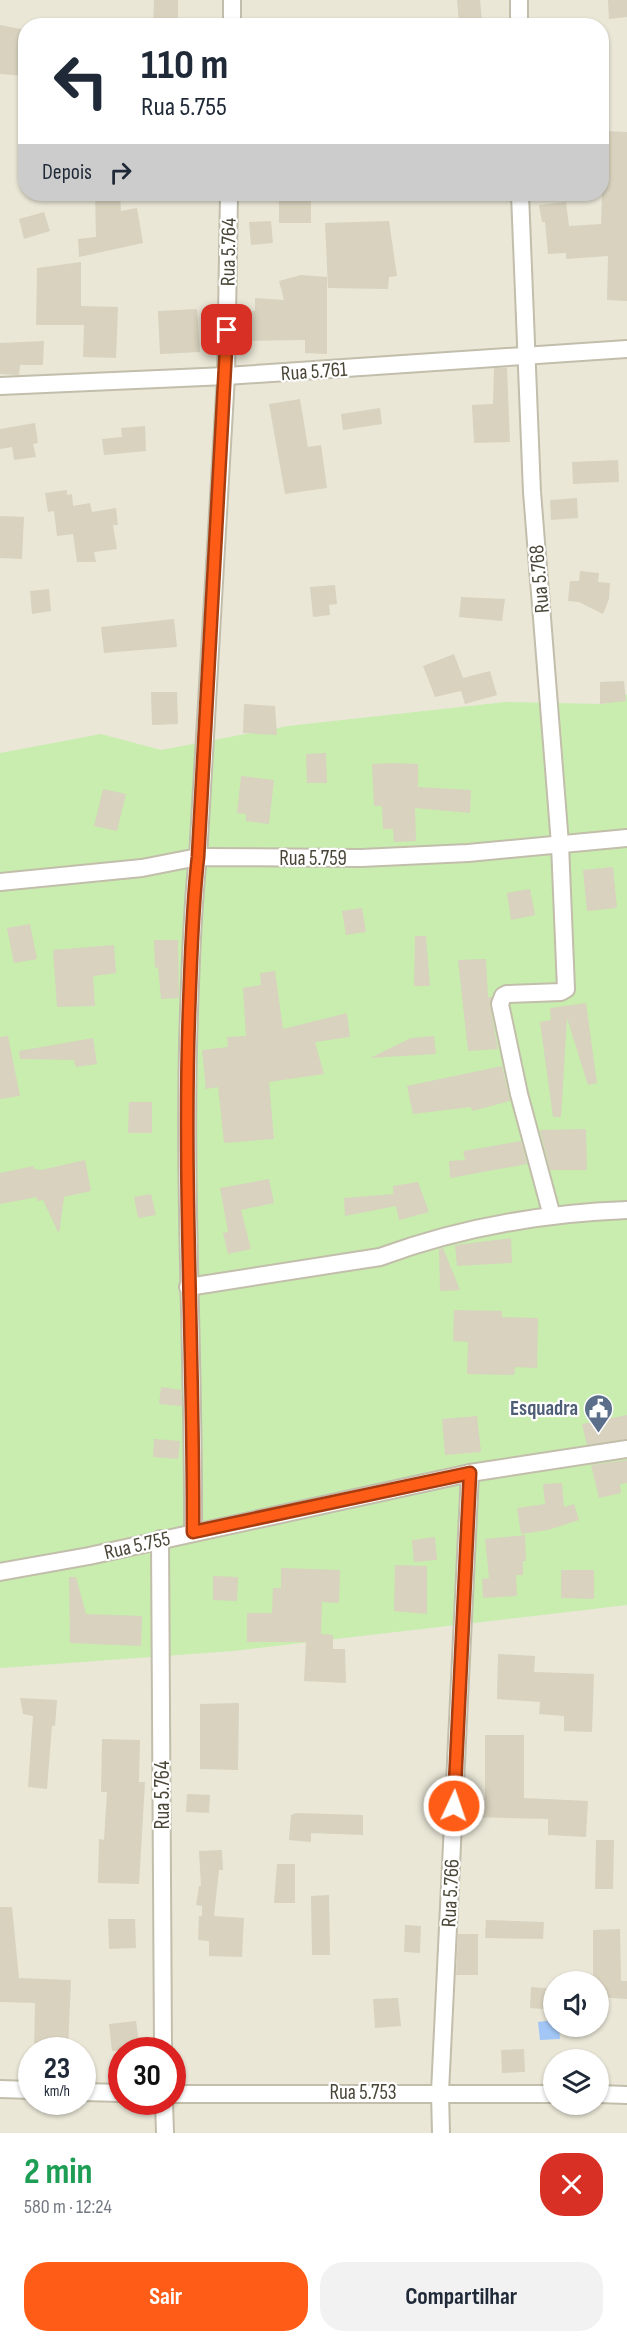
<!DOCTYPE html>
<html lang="pt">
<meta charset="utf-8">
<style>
body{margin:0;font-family:"Sofia Sans Condensed",sans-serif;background:#f2f2f3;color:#1f2937;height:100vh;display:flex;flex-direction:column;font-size:22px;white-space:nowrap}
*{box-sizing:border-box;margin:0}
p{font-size:20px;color:#747a83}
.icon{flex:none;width:33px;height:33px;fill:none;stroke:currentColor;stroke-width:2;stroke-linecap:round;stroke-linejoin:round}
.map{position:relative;height:2133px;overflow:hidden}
.drawer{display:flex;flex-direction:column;background:#fff;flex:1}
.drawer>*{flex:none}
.banner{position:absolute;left:18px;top:18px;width:591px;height:183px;border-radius:24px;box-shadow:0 2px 4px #0004;background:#fff;color:#1f2937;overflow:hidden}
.fabs{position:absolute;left:543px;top:1971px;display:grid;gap:12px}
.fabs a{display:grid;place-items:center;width:66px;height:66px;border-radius:50%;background:#fff;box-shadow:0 2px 4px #0004;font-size:30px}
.speed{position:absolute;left:18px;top:2037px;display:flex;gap:12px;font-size:30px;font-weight:700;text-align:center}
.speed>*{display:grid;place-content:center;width:78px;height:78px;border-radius:50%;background:#fff;box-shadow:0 2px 4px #0004;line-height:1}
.speed small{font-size:15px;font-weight:400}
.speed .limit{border:9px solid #d22;background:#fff;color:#111}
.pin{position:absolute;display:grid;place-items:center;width:51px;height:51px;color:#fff;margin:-26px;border-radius:12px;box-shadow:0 3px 9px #0006}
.me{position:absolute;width:66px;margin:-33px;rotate:3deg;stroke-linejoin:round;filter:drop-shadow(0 0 4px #0008)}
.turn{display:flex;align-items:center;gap:21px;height:126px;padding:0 24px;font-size:27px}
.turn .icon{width:78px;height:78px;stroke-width:2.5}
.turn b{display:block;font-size:42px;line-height:51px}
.then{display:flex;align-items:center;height:57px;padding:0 24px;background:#0003;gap:12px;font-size:22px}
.round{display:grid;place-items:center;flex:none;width:63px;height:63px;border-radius:24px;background:#f2f2f3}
.head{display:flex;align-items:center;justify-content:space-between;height:102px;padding:0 24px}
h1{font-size:36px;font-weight:700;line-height:45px;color:#1e9e55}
.cta{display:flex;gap:12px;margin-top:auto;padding:12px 24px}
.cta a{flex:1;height:69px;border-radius:24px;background:#ff5d17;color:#fff;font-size:24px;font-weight:700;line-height:69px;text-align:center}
.cta a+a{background:#f2f2f3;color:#1f2937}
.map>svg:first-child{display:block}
</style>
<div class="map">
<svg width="627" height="2133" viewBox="0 0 627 2133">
<rect width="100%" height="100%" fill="#f6f4e9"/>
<path fill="#eae7d7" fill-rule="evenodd" d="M0 0H627V2133H0ZM26 26H602V194H26ZM554 1982H598V2026H554ZM32 2050H82V2102H32ZM122 2050H172V2102H122ZM554 2060H598V2104H554Z"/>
<polygon fill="#c8edaf" points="627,694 627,1605 233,1651 0,1668 0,753 101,734 161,750 288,726 506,702 604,704"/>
<polygon fill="#a2c7f6" points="553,2020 554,2026 559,2027 560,2039 540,2040 538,2022"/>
<g fill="#d8d2be">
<polygon points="154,0 178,0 178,26 153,26"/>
<polygon points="457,0 480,0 482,21 459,24"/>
<polygon points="608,0 627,0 627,17 609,19"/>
<polygon points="0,25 26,30 20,58 26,58 26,76 0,74"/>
<polygon points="604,131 627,132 627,301 607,300 608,256 566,259 566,253 548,254 545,222 542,222 539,205 566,202 569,226 601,224"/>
<polygon points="95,194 120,194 121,211 137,208 143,243 79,257 78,239 96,237"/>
<polygon points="311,199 311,223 279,223 279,200"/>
<polygon points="44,212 50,231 24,239 19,219"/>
<polygon points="271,221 273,243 251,245 249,222"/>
<polygon points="389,221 397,276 389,277 388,289 328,288 325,223"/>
<polygon points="81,262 81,306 118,307 116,358 83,357 84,325 36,325 37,268"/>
<polygon points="301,275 327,277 327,354 305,353 305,340 245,341 244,311 255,311 255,298 284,300 279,281"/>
<polygon points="197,309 200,352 160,354 158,311"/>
<polygon points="44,341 43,365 20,365 19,375 0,374 0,343"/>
<polygon points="494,368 507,368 510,442 474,443 472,405 493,404"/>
<polygon points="300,399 308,447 321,445 327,488 285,494 269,404"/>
<polygon points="380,408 382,424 343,430 341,414"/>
<polygon points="35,423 38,443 33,444 36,457 14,460 12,447 0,449 0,429"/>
<polygon points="145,426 146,451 104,455 102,439 122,437 121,428"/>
<polygon points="618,460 619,482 573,484 572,462"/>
<polygon points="67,490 67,495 72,494 73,506 90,503 92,512 116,508 118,525 113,525 117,549 94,552 96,562 77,562 73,534 57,536 54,511 48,512 45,493"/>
<polygon points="577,498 578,518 551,520 550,500"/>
<polygon points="0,516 24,517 22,559 0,558"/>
<polygon points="580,571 599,573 598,582 610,583 609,599 603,614 579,602 568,601 570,581 579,581"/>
<polygon points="335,585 337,604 329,605 330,615 313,617 310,587"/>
<polygon points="49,589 51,611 32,614 30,591"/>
<polygon points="461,597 505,599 502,621 459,617"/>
<polygon points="174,619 177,647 104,653 101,627"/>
<polygon points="454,654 463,678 490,671 497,695 465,704 461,691 435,697 423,666"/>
<polygon points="624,681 626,701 600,704 600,682"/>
<polygon points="151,692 177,692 178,724 152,725"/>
<polygon points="244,704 275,706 277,735 243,733"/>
<polygon points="326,753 327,783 307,783 306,754"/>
<polygon points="394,763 418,764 418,787 471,790 470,813 415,808 416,841 394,842 393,829 383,829 382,806 374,806 372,764"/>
<polygon points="241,776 274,780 269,824 246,821 246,814 237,813"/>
<polygon points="103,789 126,794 117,831 94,826"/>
<polygon points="613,867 617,908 587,911 583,870"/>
<polygon points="530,889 535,915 511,920 507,893"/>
<polygon points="362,908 366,932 346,935 342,911"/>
<polygon points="30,924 37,959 14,963 7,928"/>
<polygon points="415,936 426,936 430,986 414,986"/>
<polygon points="154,940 178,940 179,998 161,999 158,967 155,968"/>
<polygon points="114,945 116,973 93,976 95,1006 57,1007 53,950"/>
<polygon points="486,959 488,997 492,997 490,1006 498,1049 468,1051 458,960"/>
<polygon points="275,971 283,1029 347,1013 350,1037 315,1042 324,1074 269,1082 274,1139 224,1143 218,1087 206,1089 202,1050 228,1047 227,1037 246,1036 243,988 261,985 260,973"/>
<polygon points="586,1003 597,1083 588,1085 567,1018 561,1117 553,1117 540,1022 551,1020 550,1008"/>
<polygon points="8,1036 20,1096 0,1099 0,1037"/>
<polygon points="434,1036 436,1054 370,1058 411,1038"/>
<polygon points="93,1038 97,1064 76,1067 74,1060 20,1059 19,1051"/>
<polygon points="502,1066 510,1101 472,1111 471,1107 413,1114 407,1086"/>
<polygon points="129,1102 152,1102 152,1133 128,1133"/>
<polygon points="586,1129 587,1170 550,1170 540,1130"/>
<polygon points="521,1141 527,1164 450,1178 449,1161 465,1160 463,1151"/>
<polygon points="85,1160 91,1191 64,1197 59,1234 43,1200 37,1201 37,1197 0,1204 0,1173 34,1166 34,1169 41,1170"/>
<polygon points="269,1179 274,1203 241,1210 251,1249 228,1254 223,1233 228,1232 220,1188"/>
<polygon points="418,1182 429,1212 399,1220 396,1206 345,1216 344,1198 393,1194 393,1186"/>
<polygon points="151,1194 156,1215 138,1218 134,1197"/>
<polygon points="511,1238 512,1263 457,1266 455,1245"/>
<polygon points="443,1248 460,1290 440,1291 439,1249"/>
<polygon points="454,1310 502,1311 502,1317 538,1318 537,1368 515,1367 514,1375 467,1374 468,1342 453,1341"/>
<polygon points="161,1387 181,1390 182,1406 159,1404"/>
<polygon points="627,1415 627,1439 587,1445 582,1424"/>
<polygon points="477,1416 481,1452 445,1455 442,1419"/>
<polygon points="154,1439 180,1441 178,1459 153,1457"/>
<polygon points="627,1460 627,1483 620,1484 621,1493 599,1498 591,1465"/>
<polygon points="562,1483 564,1507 574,1504 579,1520 548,1530 521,1534 517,1508 545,1504 543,1484"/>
<polygon points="525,1535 526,1561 523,1561 523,1575 516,1575 517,1596 483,1598 482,1579 489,1578 485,1539"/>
<polygon points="435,1537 437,1560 414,1562 412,1540"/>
<polygon points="395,1565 427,1566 427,1614 394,1611"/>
<polygon points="281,1568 340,1570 339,1603 322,1602 321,1634 333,1635 333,1649 345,1649 346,1683 304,1681 306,1642 247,1642 247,1613 272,1613 273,1588 281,1588"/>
<polygon points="561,1570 594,1570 594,1599 561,1598"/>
<polygon points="213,1576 238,1577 237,1601 213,1600"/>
<polygon points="69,1577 76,1577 86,1614 142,1616 141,1646 70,1643"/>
<polygon points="498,1654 535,1656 534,1672 594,1674 592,1732 564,1731 564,1716 539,1714 540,1702 497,1699"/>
<polygon points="20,1698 57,1700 55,1726 52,1726 47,1789 28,1787 33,1716 23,1714"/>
<polygon points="239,1703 238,1770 200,1769 200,1704"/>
<polygon points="485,1735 524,1735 524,1798 588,1801 586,1837 548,1835 548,1819 472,1817 472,1798 485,1798"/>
<polygon points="102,1739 140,1740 139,1782 145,1782 139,1884 98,1883 99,1839 104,1840 107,1792 101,1792"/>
<polygon points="187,1794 210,1795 209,1813 186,1812"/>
<polygon points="296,1813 363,1815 363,1835 311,1833 311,1842 289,1840 291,1815"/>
<polygon points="596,1840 614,1840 613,1889 595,1889"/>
<polygon points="222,1850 223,1870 219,1870 214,1916 244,1918 242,1957 209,1956 209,1941 198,1940 199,1916 202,1916 202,1906 196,1905 199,1886 201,1886 199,1851"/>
<polygon points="277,1864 295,1864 295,1903 274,1903"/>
<polygon points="329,1895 330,1955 312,1955 311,1896"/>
<polygon points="0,1907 12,1907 19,1978 71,1980 68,2050 34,2050 35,2003 0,2002"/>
<polygon points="108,1919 135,1919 136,1948 109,1949"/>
<polygon points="486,1920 544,1922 543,1939 485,1938"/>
<polygon points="405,1925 421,1926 420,1953 404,1952"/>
<polygon points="620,1929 621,1981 627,1981 627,1999 598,1997 598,1982 593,1982 593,1930"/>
<polygon points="458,1934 478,1934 478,1975 456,1975"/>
<polygon points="531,1987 554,1989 554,2010 530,2008"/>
<polygon points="398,1998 401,2026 375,2028 373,1999"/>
<polygon points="136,2021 140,2050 112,2051 109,2024"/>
<polygon points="524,2049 525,2072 502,2073 501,2050"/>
</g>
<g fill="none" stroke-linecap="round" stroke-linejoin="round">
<defs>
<g id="minor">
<polyline points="232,26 232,0"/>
<polyline points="519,26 519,0"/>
<polyline points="520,194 532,492 560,844 566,989 561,992 507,994 503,996 500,1004 519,1094 552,1216"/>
<polyline points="0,386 226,376 627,349"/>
<polyline points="0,882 142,868 198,857 361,858 468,853 627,838"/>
<path d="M188 1287 380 1257C459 1228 544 1213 627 1210"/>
<path d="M193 1532C194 1358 183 1185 189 1011 191 960 192 909 198 857L226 376 229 194"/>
<polyline points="160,1539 163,2050"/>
<polyline points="0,1572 89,1556 470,1473 627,1449"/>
<polyline points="0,2089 32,2090"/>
<polyline points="82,2092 122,2093"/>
<polyline points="172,2094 554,2094"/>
<polyline points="598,2094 627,2095"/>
<polyline points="164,2102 165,2133"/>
<polyline points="441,2133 440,2092 470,1473"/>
</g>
</defs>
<use href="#minor" stroke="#c2beab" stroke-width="20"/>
<use href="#minor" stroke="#fff" stroke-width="16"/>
</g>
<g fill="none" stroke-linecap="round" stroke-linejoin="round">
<defs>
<path id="route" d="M227 330 198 857C192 909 191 960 189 1011 183 1185 194 1358 193 1532L470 1473 454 1806"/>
</defs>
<use href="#route" stroke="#a63c0f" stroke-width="15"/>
<use href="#route" stroke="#ff5d17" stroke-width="10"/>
</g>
<defs>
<symbol id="civic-pin" viewBox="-11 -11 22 30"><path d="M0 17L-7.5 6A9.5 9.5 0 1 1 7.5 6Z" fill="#5c6f8a" stroke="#fff"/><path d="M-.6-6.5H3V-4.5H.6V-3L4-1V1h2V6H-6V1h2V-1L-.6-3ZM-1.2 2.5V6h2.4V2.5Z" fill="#fff"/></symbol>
</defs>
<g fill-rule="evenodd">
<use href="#civic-pin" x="582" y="1392" width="33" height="45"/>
</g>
<g text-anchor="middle" stroke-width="4.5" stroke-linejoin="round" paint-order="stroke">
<g font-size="21" fill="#4a4637" stroke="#fff">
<text transform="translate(228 252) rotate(-89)" y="7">Rua 5.764</text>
<text transform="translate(314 371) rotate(-4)" y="7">Rua 5.761</text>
<text transform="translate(539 579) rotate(-95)" y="7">Rua 5.768</text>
<text x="313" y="865">Rua 5.759</text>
<text transform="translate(137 1545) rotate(-13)" y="7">Rua 5.755</text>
<text transform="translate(162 1795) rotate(-90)" y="7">Rua 5.764</text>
<text transform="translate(450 1893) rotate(-87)" y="7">Rua 5.766</text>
<text x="363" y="2099">Rua 5.753</text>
</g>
<g font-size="21" font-weight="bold" fill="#4e5e75" stroke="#fff" text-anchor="end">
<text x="578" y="1415">Esquadra</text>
</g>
</g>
</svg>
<div class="fabs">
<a><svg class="icon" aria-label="sound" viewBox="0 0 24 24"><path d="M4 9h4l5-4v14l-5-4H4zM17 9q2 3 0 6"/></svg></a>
<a><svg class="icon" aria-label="layers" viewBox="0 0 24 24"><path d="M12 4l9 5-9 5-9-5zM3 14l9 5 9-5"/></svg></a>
</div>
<div class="speed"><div>23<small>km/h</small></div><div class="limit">30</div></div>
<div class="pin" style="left:227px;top:330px;background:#d93025"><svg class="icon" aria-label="arrive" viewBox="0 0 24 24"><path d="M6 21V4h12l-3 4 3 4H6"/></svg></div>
<svg class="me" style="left:454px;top:1806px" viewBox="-20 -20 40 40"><circle r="17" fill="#ff5d17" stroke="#fff" stroke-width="3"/><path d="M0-11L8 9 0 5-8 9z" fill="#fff"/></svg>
<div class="banner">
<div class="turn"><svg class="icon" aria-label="left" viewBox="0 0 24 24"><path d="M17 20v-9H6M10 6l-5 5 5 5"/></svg><div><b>110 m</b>Rua 5.755</div></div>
<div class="then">Depois<svg class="icon" aria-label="right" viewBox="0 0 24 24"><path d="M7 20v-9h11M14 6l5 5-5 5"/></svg></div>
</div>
</div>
<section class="drawer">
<div class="head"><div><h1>2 min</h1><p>580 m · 12:24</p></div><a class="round" style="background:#d93025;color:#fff"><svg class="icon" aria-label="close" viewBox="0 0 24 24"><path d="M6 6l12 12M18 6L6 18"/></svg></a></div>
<div class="cta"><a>Sair</a><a>Compartilhar</a></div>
</section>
